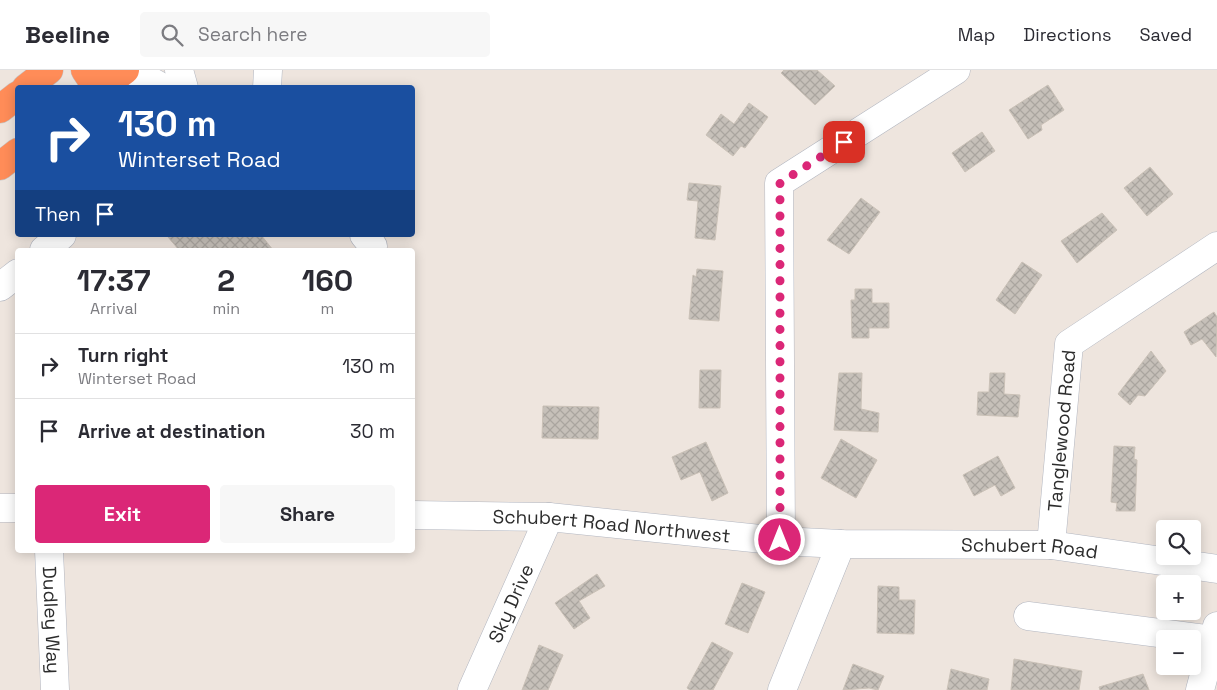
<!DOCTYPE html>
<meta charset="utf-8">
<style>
body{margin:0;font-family:"Space Grotesk",sans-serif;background:#f7f7f7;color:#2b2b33;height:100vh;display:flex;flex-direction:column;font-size:19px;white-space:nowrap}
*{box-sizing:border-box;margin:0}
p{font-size:16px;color:#7c7c81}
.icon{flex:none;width:28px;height:28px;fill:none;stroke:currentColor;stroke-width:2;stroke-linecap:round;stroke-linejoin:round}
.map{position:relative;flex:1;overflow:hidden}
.panel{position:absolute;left:15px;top:178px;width:400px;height:305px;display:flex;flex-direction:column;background:#fff;border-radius:5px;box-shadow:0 2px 12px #0003}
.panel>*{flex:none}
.top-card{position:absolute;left:15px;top:15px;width:400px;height:152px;border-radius:5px;box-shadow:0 2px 12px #0003;background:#1a4fa0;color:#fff;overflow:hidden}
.fabs{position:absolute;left:1156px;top:450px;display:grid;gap:10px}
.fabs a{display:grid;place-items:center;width:45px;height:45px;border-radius:5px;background:#fff;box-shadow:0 2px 12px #0003;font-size:25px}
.pin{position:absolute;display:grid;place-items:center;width:42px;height:42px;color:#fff;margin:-21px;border-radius:10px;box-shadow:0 2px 8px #0006}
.me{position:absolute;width:55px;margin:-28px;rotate:0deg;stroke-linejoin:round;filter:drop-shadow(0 0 4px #0008)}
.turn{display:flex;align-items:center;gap:18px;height:105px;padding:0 20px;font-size:22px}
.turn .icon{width:65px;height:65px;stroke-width:2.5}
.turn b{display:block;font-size:35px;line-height:42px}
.then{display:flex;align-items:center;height:48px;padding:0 20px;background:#0003;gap:10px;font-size:19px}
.eta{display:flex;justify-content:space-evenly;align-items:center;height:85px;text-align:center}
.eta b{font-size:30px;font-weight:700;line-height:35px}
.button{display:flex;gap:10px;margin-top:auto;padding:10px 20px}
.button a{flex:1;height:58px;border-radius:5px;background:#db2777;color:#fff;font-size:20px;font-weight:700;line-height:58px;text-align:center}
.button a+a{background:#f7f7f7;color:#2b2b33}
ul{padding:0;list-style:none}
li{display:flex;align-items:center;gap:15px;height:65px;padding:0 20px;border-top:1px solid #e1e1e2}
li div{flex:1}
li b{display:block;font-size:19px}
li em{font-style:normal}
header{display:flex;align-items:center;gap:30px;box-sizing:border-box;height:70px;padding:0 25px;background:#fff;border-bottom:1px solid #e1e1e2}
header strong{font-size:24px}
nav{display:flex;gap:28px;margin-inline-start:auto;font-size:18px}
.search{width:350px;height:45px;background:#f7f7f7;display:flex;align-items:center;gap:12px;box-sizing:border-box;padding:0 18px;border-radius:5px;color:#7c7c81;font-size:19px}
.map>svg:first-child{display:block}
</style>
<header>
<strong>Beeline</strong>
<div class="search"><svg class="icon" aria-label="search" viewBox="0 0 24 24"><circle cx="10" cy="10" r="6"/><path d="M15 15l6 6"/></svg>Search here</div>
<nav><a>Map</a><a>Directions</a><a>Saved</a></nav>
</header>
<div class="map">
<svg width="1217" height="620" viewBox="0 0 1217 620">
<defs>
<pattern id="building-cross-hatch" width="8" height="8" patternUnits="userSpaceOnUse" patternTransform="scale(1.25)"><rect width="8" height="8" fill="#c6c0b9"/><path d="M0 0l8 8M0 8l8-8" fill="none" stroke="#aaa59f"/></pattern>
</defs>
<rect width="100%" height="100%" fill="#eee5de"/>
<g fill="url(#building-cross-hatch)" stroke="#cac1b7">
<polygon points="784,0 817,0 835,16 815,35 781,3"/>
<polygon points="1048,15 1064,40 1041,55 1042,60 1028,69 1009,40"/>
<polygon points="749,33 768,47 745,78 741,76 733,86 706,65 721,44 734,54"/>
<polygon points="982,62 995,81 965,102 952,83"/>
<polygon points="1150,97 1173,124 1147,146 1124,118"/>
<polygon points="689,113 721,116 715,170 695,168 698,131 687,130"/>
<polygon points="861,128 880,142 849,184 827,170"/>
<polygon points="1102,143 1117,160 1077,193 1061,171"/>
<polygon points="171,165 261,165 273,180 179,180 168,167"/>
<polygon points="1022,192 1042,205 1015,244 996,230"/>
<polygon points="697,199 723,201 719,251 689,249 693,205 696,207"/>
<polygon points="855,219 872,219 872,233 889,233 889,258 869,258 869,268 852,268 851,230 855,230"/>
<polygon points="1214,242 1217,247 1216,287 1202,269 1191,275 1184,262"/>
<polygon points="1151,281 1166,301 1145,326 1138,325 1130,335 1118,324"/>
<polygon points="700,300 721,300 720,338 699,338"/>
<polygon points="839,303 862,303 861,339 879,343 878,362 834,360"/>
<polygon points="990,303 1005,303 1004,324 1020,325 1018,347 977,345 978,322 989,322"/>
<polygon points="543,336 599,337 598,369 542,368"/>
<polygon points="841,369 877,390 856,428 821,408"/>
<polygon points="706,372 728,423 712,431 700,402 681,410 672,387"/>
<polygon points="1114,376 1135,377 1134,389 1137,390 1135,441 1116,441 1117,433 1111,432"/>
<polygon points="998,386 1015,418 1001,426 995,415 974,426 963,405"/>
<polygon points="597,504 605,516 579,531 590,548 574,559 555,533"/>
<polygon points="742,513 765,522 748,563 725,554"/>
<polygon points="878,516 899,517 899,530 915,530 914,564 877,563"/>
<polygon points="712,572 733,583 713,620 690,620 687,618"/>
<polygon points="539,575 563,585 548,620 522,620"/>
<polygon points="1014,589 1082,601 1079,620 1011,620"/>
<polygon points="853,594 884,606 878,620 869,618 843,620"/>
<polygon points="951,599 989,609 987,620 947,620"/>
<polygon points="1143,604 1149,620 1100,620 1099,617"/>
</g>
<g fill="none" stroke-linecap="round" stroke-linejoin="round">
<defs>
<g id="minor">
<polyline points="131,0 163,18"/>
<polyline points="179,0 184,18"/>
<polyline points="267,18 268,0"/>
<polyline points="364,165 373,176"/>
<polyline points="44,180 62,165"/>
<polyline points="0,217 18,203"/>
<polyline points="0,438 18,438"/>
<path id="s1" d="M412 445 549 447 781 471 841 474 1051 475 1217 499"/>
<polyline points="781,471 779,113 956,0"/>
<path id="s2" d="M1051 475 1069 274 1217 176"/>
<path id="s3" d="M49 480 55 620"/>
<polyline points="1028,546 1213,570"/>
<path id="s4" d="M472 620 549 447"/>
<polyline points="782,620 841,474"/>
<polyline points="1200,620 1217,556"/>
</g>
<g id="highway">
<polyline points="85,0 97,18"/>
<polyline points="26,18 49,0"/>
<polyline points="101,18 125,0"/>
<polyline points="0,39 18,25"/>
<polyline points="0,96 18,82"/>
</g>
</defs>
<use href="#minor" stroke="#b2b6c0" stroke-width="29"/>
<use href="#highway" stroke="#c4c4c4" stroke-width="29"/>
<use href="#minor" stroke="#fff" stroke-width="28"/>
<use href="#highway" stroke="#ff8c58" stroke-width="28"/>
</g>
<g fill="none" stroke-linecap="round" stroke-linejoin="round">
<polyline stroke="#db2777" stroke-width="9" stroke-dasharray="0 16.2" points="780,470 780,113 844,72"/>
</g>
<g text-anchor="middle" stroke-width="5" stroke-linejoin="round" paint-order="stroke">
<g font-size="19" fill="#2c2c2c" stroke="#fff">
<text dy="7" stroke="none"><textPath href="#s2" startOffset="115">Tanglewood Road</textPath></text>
<text dy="7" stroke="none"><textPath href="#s1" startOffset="200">Schubert Road Northwest</textPath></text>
<text dy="7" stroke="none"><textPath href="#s1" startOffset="619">Schubert Road</textPath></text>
<text dy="7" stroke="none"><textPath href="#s4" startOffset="95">Sky Drive</textPath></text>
<text dy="7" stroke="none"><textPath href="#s3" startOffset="70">Dudley Way</textPath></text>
</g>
</g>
</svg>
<div class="fabs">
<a><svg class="icon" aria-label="search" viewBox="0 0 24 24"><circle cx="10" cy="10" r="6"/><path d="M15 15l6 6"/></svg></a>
<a>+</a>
<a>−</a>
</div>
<div class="pin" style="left:844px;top:72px;background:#d93025"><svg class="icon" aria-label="arrive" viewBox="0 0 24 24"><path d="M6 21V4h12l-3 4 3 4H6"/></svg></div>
<svg class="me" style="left:780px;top:470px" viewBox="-20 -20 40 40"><circle r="17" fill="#db2777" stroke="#fff" stroke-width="3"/><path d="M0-11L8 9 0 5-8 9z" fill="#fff"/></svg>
<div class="top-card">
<div class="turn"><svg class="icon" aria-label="right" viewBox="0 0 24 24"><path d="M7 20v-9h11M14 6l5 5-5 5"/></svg><div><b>130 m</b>Winterset Road</div></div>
<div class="then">Then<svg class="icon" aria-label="arrive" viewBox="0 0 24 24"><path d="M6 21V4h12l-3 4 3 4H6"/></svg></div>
</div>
<section class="panel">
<div class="eta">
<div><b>17:37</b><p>Arrival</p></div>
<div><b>2</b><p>min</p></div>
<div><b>160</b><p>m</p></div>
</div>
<ul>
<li><svg class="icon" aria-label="right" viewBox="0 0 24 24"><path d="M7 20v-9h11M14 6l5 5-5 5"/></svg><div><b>Turn right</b><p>Winterset Road</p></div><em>130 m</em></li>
<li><svg class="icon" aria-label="arrive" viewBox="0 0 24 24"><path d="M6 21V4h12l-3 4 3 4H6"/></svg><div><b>Arrive at destination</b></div><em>30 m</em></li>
</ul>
<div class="button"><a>Exit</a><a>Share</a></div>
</section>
</div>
